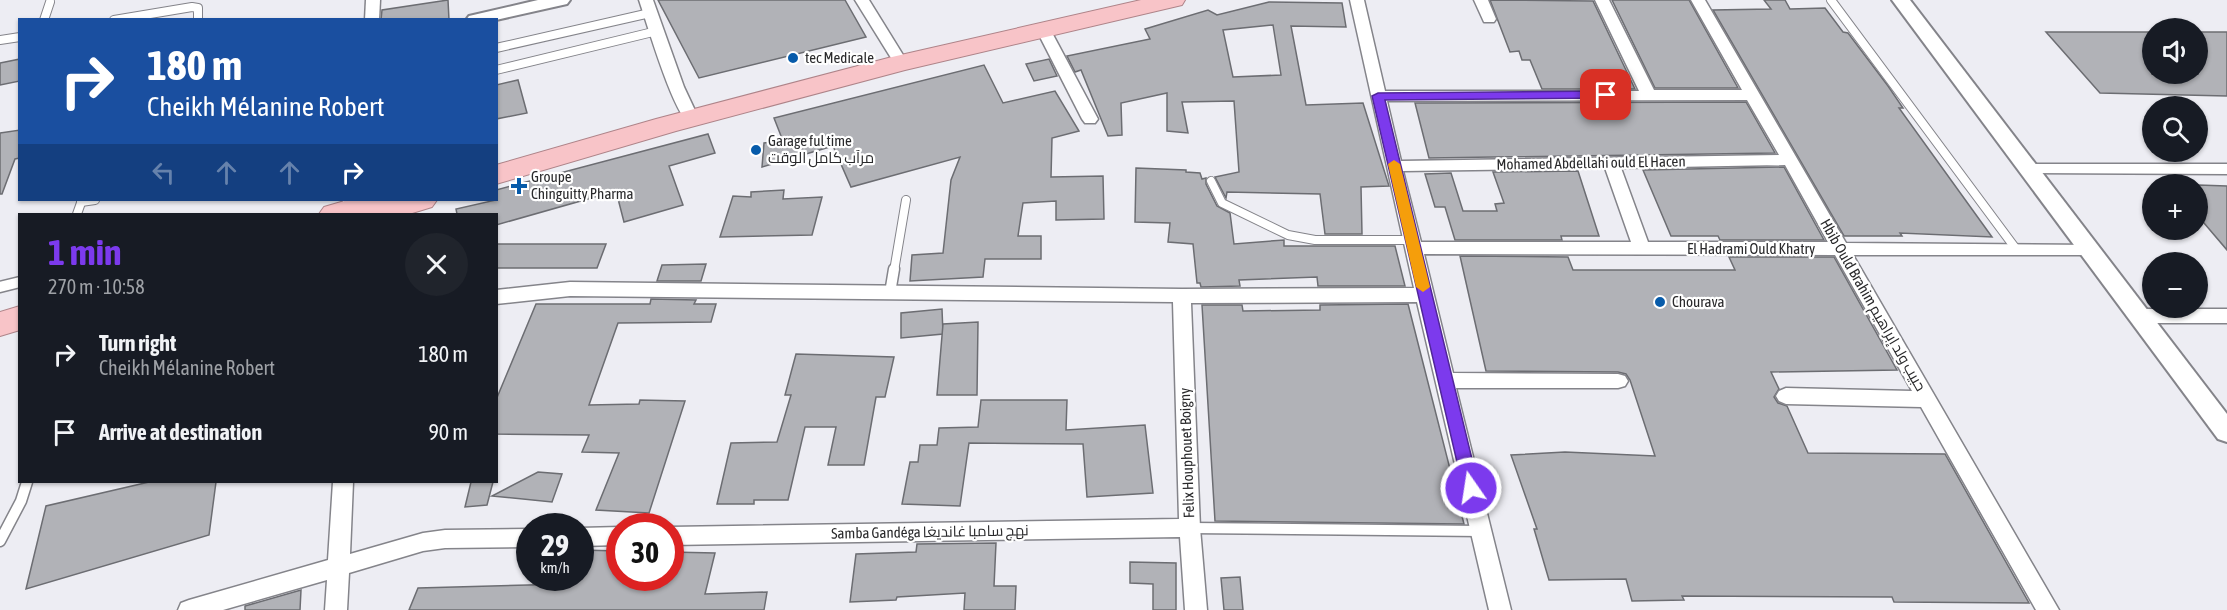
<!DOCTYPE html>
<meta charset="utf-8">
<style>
body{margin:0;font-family:"Asap Condensed",Cairo,sans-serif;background:#20242c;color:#f1f3f6;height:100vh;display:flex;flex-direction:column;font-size:22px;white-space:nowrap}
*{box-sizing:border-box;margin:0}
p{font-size:20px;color:#9ea1a6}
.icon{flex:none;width:33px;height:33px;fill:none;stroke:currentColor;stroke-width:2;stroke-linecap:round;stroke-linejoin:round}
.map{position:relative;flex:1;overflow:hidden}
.side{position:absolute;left:18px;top:213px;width:480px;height:270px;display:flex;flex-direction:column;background:#171b24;border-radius:0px;box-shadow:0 2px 4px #0004}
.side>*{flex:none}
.hud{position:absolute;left:18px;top:18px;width:480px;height:183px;border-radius:0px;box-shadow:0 2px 4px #0004;background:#1a4fa0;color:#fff;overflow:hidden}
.buttons{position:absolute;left:2142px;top:18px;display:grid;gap:12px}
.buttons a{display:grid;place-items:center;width:66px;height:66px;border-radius:50%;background:#171b24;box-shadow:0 2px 4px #0004;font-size:30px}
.speed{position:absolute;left:516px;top:513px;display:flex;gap:12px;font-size:30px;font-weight:700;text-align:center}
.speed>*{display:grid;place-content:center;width:78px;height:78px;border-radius:50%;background:#171b24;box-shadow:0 2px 4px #0004;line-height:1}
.speed small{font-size:15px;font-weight:400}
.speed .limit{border:9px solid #d22;background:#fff;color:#111}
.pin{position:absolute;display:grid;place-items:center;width:51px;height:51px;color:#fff;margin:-26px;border-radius:12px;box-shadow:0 3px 9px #0006}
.me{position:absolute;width:66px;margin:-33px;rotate:347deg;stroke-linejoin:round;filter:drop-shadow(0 0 4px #0008)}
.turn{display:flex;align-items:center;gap:21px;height:126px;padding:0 30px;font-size:27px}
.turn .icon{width:78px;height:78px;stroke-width:2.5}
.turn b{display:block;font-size:42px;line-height:51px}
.lanes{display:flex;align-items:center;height:57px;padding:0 30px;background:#0003;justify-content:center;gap:30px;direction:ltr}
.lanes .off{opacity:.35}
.round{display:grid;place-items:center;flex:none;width:63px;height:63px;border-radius:32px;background:#20242c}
.headline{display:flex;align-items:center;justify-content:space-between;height:102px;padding:0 30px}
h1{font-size:36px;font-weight:700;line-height:45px;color:#7c3aed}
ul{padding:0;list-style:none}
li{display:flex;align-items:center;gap:18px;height:78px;padding:0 30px}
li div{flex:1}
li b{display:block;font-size:22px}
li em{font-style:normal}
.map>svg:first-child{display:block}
</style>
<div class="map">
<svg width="2227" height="610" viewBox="0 0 2227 610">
<rect width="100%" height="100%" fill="#ededf3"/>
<g fill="#b1b2b7" stroke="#6c6d72" stroke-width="1.5" fill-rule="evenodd">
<polygon points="448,0 449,20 381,20 382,10"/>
<polygon points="658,0 845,0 866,37 699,78"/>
<polygon points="1490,0 1593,1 1635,89 1542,89 1530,60 1522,60 1519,51 1510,52"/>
<polygon points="1612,0 1689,0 1738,88 1655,88"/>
<polygon points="1764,0 1785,0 1790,9 1825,8 1843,32 1848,33 1888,86 1903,108 1899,108 1992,237 1900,233 1902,236 1844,236 1713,10 1771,9"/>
<path d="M1269 2 1342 3 1346 27 1291 26 1306 105 1363 103 1389 186 1361 187 1362 234H1325L1320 194 1227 192 1226 198 1215 177 1239 172 1234 101 1182 102 1188 133 1167 131V93L1121 103 1122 135 1108 136 1081 70 1075 72 1067 56 1150 39 1145 29 1208 10 1217 15ZM1273 25 1281 75 1233 77 1223 30Z"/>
<polygon points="2046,32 2152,32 2152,74 2198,74 2198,32 2227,32 2227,96 2100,93"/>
<polygon points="20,59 20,81 0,85 0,63"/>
<polygon points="1049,59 1057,76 1034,81 1026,64"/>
<polygon points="984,65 1003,103 1055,91 1079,131 1052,138 1051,177 1103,176 1104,219 1056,220 1056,201 1023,203 1018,236 1041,236 1041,259 985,259 983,277 910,281 912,255 943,253 951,180 960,157 851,187 833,146 762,167 764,143 783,141 774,118"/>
<polygon points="518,80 527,113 496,119 496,85"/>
<polygon points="1746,102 1775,153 1429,158 1415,103"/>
<polygon points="20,130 20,158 15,159 2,194 0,194 0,133"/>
<polygon points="708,134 715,153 669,166 683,205 624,222 616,191 496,225 496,214 457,214 456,209 496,200 496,190"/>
<polygon points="1784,167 1824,240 1720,240 1718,236 1671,236 1643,170"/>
<polygon points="1136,168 1186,170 1186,172 1200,173 1202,179 1206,178 1206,184 1217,206 1230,213 1234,244 1284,240 1284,246 1395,246 1405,286 1318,286 1317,277 1239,280 1240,286 1201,287 1200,283 1197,283 1193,244 1168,242 1170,223 1135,222"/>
<polygon points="1578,171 1599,236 1561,236 1562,240 1455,240 1445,207 1435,207 1425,174 1451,173 1463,211 1497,211 1495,204 1504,203 1493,172"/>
<polygon points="2198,185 2227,186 2227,250 2198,216"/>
<polygon points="784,190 783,199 822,197 812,235 720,237 733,196 751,197 751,192"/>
<polygon points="496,244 606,244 597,268 496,268"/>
<polygon points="1460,256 1568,257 1573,270 1735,270 1729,257 1834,257 1897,370 1771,372 1779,389 1774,397 1778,403 1787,406 1808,453 1945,454 2029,603 1894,602 1892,597 1682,596 1684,600 1632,601 1626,579 1549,580 1534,529 1537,529 1511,455 1565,452 1655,456 1630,380 1626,374 1618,372 1486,371"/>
<polygon points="706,264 701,281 657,281 662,265"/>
<polygon points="651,299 696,300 694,304 716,304 711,322 618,323 589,405 639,404 640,400 685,401 649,513 596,510 619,453 582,452 589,435 496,434 496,400 536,304 650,304"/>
<polygon points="1408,304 1464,524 1215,521 1202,305 1242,305 1243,311 1320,310 1320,305"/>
<polygon points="942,309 943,334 901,338 901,313"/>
<polygon points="978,322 977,395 937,395 943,324"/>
<polygon points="796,354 894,357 885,397 876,397 864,465 828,465 836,427 805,427 788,500 754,500 754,504 717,504 731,443 777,442 791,395 785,395"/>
<polygon points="981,400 1067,400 1066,430 1145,425 1153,493 1087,497 1083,444 969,443 960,506 902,504 910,462 918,462 920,445 937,445 939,428 978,427"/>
<polygon points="538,472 562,474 552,502 492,496"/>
<polygon points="149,482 216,482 209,535 26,589 46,506"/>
<polygon points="471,482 493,482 487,505 465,507"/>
<polygon points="996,543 994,586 1016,586 1015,610 964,610 965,593 897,597 896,600 850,602 856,554 916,552 917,544"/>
<polygon points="580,550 620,551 620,578 670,578 670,552 715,553 705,594 767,592 764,610 409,610 418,588 568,584 570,578 580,578"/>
<polygon points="1130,562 1176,563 1176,610 1153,610 1153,584 1130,583"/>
<polygon points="1240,577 1243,610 1224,610 1221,578"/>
<polygon points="301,590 300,610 245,610 245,606"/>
</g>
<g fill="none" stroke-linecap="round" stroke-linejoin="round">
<defs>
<g id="service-far1">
<polyline points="1831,0 2016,249"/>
<polyline points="44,20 50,2"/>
<polyline points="114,20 192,7 198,8 198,20"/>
<polyline points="0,40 20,37"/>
<polyline points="496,48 650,13"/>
<polyline points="496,70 657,31"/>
<polyline points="1211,181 1222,203 1288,235 1315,240 1412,240"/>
<polyline points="81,202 95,200"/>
<polyline points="77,214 82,200"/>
<polyline points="894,271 906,200"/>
</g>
<g id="service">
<polyline points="0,287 20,282"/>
<polyline points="890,293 894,269"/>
<polyline points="1190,528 1481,531"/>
<polyline points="0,541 21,501 27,482"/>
</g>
<g id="minor">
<polygon points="366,0 380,0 379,20 365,20"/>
<path d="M639 0H653L684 87 699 119 696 123 691 124C675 120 646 20 639 0Z"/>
<polygon points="855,0 869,0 908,63 906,66 896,66"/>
<path d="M1350 0H1364L1385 91H1639L1595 0H1609L1654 90H1742L1691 0H1705L1846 243 2095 245 2098 249 2095 253 2089 255H1853L2059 610H2036L1921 407 1786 404 1779 401 1776 396 1779 391 1786 388 1912 391 1835 255 1424 254 1453 373 1618 374 1625 376 1628 381 1625 386 1618 388H1456L1511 610H1489L1417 302 1191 303 1200 528 1207 610H1185L1180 537 670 545V527L1179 519 1173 302 570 296 496 304V290L570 282 1182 289 1414 288ZM1747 100 1779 155 1401 161 1387 101ZM1785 165 1828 242H1648L1621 168ZM1605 168 1631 242H1421L1403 171Z"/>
<polygon points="1474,0 1488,0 1496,19 1494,22 1484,22"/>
<polygon points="1043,25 1050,29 1098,119 1095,123 1085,123 1082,119 1036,29"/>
<polygon points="2028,164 2227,164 2227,174 2022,173 2020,169 2022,165"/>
<polygon points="2139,309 2227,309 2227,323 2139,323 2133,321 2130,316 2133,311"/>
<polygon points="333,482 353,482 350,554 423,533 445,530 530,529 530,547 445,548 423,551 349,573 347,610 325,610 327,580 223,610 178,610 181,603 189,600 328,560"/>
<polygon points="620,527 620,545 580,546 580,528"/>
</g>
<g id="tertiary">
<polygon points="538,0 570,0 567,4 496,20 466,20 469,16"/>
<polygon points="1892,0 1910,0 2227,414 2227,442 2218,439"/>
<polygon points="343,200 363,200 362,214 342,214"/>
</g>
<g id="trunk">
<polygon points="1141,0 1185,0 1182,5 905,70 676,131 496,184 496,165 656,119 892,57"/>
<polygon points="348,200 437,200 432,207 409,214 319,214 324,207"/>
<polygon points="20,306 20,330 0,336 0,312"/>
</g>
</defs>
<use href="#service-far1" stroke="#84848a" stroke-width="10"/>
<use href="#service" stroke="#84848a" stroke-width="13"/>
<use href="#minor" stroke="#84848a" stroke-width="3"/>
<use href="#tertiary" stroke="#84848a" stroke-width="4"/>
<use href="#trunk" stroke="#ae8489" stroke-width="2"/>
<use href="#service-far1" stroke="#fff" stroke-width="8"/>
<use href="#service" stroke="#fff" stroke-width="10"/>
<use href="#minor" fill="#fff" fill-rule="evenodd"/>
<use href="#tertiary" fill="#fff" fill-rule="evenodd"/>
<use href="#trunk" fill="#f8c4c8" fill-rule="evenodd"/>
</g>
<polygon fill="#7c3aed" stroke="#51269a" stroke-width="1.5" points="1606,91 1610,93 1610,98 1385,100 1479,488 1476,493 1471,494 1465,493 1463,488 1372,96 1378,93"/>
<polygon fill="#f59e0b" points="1394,160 1400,164 1430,287 1423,292 1416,287 1388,164"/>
<g fill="#075baa" stroke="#fff" stroke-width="2">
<circle cx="793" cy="58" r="6"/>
<circle cx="756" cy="150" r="6"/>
<path d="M516 177h6v6h6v6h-6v6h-6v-6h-6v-6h6z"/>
<circle cx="1660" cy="302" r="6"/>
</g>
<g text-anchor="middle" stroke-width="4.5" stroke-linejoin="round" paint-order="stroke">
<g font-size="15" fill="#29292b" stroke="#fff" text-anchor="start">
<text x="805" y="63">tec Medicale</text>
<text x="768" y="146">Garage ful time<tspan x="768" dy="17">مرآب كامل الوقت</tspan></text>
<text x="531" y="182">Groupe<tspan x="531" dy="17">Chinguitty Pharma</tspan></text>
<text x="1672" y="307">Chourava</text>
</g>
<g font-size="15" fill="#29292b" stroke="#fff">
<text transform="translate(1591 163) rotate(-1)" y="5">Mohamed Abdellahi ould El Hacen</text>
<text x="1751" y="254">El Hadrami Ould Khatry</text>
<text transform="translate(1873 305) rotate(60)" y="5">Hbib Ould Brahim حبيب ولد إبراهيم</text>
<text transform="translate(1187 453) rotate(-92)" y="5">Felix Houphouet Boigny</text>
<text transform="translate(930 532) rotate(-1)" y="5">Samba Gandéga نهج سامبا غانديغا</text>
</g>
</g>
</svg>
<div class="buttons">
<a><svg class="icon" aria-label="sound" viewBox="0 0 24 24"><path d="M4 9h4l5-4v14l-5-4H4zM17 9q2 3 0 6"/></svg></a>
<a><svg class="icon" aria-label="search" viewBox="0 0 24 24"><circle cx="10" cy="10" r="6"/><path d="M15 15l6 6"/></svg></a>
<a>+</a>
<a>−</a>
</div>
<div class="speed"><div>29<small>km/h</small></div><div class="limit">30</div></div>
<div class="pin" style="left:1606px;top:95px;background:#d93025"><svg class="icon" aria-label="arrive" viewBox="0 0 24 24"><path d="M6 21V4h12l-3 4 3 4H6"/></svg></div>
<svg class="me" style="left:1471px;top:488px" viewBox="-20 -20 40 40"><circle r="17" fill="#7c3aed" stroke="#fff" stroke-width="3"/><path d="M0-11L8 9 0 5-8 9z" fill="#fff"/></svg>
<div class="hud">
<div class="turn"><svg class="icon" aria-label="right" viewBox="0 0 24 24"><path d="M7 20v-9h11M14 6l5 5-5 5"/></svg><div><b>180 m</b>Cheikh Mélanine Robert</div></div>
<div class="lanes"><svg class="icon off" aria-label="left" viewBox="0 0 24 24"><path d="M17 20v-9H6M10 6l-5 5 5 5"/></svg><svg class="icon off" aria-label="ahead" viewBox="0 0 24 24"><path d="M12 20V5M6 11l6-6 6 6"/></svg><svg class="icon off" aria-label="ahead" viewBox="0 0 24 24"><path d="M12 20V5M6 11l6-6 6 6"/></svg><svg class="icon" aria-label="right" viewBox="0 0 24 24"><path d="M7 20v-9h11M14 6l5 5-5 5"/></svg></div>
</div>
<section class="side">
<div class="headline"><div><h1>1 min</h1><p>270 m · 10:58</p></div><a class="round"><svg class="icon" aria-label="close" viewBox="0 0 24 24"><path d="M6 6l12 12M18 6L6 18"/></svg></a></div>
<ul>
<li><svg class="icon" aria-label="right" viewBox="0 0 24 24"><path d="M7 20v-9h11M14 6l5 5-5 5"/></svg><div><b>Turn right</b><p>Cheikh Mélanine Robert</p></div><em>180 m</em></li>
<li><svg class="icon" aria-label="arrive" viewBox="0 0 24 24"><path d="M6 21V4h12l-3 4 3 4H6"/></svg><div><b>Arrive at destination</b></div><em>90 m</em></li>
</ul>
</section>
</div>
